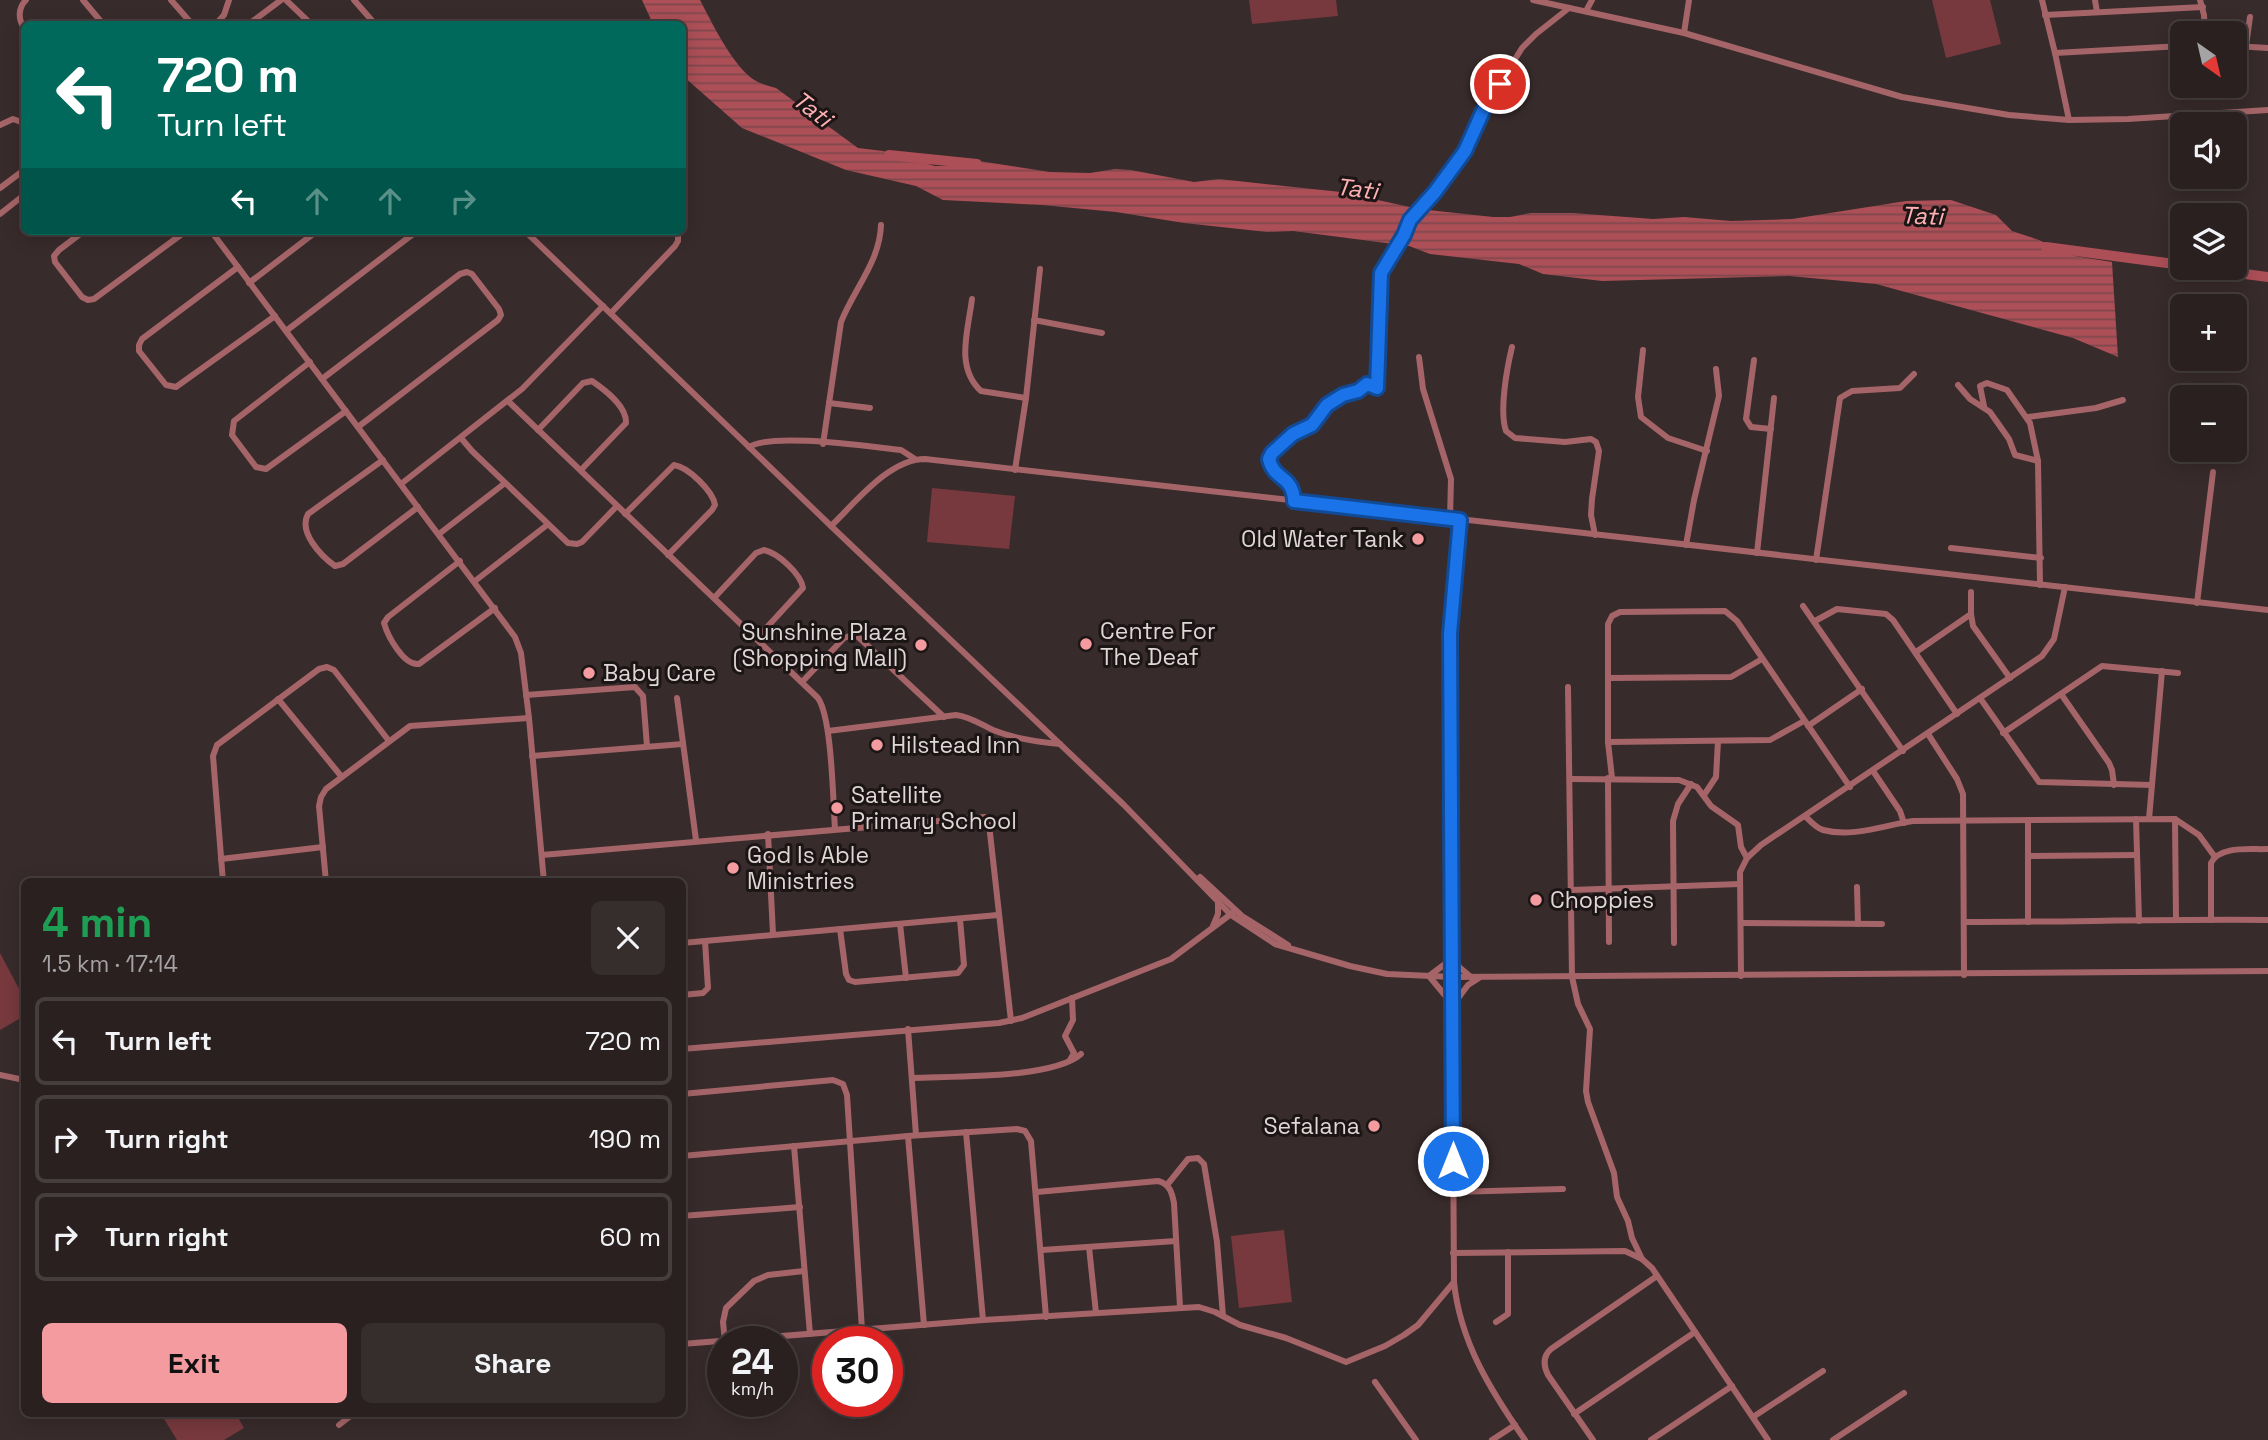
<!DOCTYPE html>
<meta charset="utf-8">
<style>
body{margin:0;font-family:"Space Grotesk",sans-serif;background:#362d2d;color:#f1f3f6;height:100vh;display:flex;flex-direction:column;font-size:26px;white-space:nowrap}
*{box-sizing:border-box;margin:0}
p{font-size:23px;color:#a5a3a5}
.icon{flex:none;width:38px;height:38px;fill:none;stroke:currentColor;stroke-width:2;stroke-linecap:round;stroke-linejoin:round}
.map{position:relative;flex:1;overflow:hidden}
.sheet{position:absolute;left:21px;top:878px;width:665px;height:539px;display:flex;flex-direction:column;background:#2a2020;border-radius:10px;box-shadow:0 4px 18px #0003,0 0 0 2px #463e3e}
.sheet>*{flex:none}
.guide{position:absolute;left:21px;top:21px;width:665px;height:214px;border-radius:10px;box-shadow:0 4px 18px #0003,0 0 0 2px #463e3e;background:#00695c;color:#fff;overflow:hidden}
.needle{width:46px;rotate:146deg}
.buttons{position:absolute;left:2170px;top:21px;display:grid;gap:14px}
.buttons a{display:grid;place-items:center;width:77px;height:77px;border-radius:10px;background:#2a2020;box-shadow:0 4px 18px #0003,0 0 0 2px #463e3e;font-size:35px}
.speed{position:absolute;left:707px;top:1326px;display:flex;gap:14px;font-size:35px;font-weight:700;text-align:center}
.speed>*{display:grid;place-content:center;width:91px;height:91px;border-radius:50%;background:#2a2020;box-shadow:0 4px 18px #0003,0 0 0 2px #463e3e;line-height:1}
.speed small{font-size:18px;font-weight:400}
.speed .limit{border:10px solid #d22;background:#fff;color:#111}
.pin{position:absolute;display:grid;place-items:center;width:60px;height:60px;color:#fff;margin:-30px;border:4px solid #fff;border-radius:50%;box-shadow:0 2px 7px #0007}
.me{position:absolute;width:77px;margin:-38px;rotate:0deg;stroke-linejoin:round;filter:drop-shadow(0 0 5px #0008)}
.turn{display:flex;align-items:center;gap:24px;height:147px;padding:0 21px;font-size:32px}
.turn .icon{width:91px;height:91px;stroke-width:2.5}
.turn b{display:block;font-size:49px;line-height:60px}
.lanes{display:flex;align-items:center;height:66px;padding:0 21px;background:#0003;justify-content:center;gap:35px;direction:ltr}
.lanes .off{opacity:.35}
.round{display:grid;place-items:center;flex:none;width:74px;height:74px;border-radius:10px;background:#362d2d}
.headline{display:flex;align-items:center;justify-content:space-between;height:119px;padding:0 21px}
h1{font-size:42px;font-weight:700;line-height:52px;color:#1e9e55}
.cta{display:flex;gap:14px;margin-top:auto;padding:14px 21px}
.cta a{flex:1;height:80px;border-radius:10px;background:#f49b9f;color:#111;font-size:28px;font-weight:700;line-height:80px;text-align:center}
.cta a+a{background:#362d2d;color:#f1f3f6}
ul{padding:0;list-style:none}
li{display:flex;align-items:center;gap:21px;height:88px;margin:0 14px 10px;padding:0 7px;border:4px solid #463e3e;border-radius:10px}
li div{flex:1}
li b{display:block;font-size:26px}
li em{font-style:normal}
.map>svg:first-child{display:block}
</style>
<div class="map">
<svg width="2268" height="1440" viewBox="0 0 2268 1440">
<defs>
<pattern id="water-rules" width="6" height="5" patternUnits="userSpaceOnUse" patternTransform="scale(1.75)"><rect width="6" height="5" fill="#ad4f57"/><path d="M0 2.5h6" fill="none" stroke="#7d484d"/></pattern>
</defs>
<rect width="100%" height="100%" fill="#382b2b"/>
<g fill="#77393e">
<polygon points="1249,0 1336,0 1338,16 1252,24"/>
<polygon points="1932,0 1990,0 2001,44 1946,58"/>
<polygon points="932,488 1015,496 1009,549 927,542"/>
<polygon points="0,953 24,998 24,1016 0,1030"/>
<polygon points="1284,1230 1292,1302 1239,1308 1231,1236"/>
<polygon points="161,1414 236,1414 244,1428 224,1440 177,1440"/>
</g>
<path fill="url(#water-rules)" d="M642 0H700C712 23 730 60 750 77 757 83 766 85 776 88L858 148 883 151 935 166H951L972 160 1050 172 1090 173 1115 169 1131 170 1194 182 1219 179 1341 192 1419 209 1493 217H1510L1531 213H1573L1653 219 1684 217 1731 221 1792 219 1906 201 1951 200 1996 215 2012 231 2039 240 2075 256 2112 262 2118 357 2073 338 1876 284 1789 276 1602 281 1543 274 1519 264 1430 254 1409 246 1293 231 1267 232 1184 223 1116 212 1042 205 943 200 916 186 846 170 742 128 683 76 682 24H653Z"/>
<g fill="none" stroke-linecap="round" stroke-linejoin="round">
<g stroke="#ad4f57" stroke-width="10">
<polyline points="889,155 977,164"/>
<polyline points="2046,247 2182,265"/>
<polyline points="2200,268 2268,277"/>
</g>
<g stroke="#a56568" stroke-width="6">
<polyline points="83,0 103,24"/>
<polyline points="171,0 192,24"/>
<polyline points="286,0 311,24"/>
<polyline points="354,0 375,24"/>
<polyline points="1533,0 1684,33 1902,97 2009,115 2069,120 2128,119 2268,110"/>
<polyline points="2042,0 2055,53 2069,120"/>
<polyline points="2095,0 2097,12"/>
<polyline points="2200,0 2204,15 2205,33"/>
<polyline points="1586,11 1592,0"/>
<polyline points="2045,15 2203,7"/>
<polyline points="216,24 224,15 229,0"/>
<polyline points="249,24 281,0"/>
<path d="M24 28C18 19 18 8 26 0"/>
<polyline points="1684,33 1689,0"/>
<polyline points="2235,46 2268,48"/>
<polyline points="2246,46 2250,17"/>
<polyline points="2055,53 2182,46"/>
<polyline points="0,125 13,119 24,123"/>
<polyline points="0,188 24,170"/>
<polyline points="0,214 24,195"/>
<polyline points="84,231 59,250 54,256 55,262 82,297 88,300 94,299 186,231"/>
<polyline points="211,231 515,637 521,653 529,718 544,882"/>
<polyline points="525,231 831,526 1124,805 1231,915 1275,944 1350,966 1387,974 1453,977 2268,971"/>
<polyline points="238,267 142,339 139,345 139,351 166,385 176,387 275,316"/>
<polyline points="249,283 317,231"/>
<path d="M972 299C968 331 955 367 981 391L1026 398"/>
<polyline points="611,313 675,246 678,241 678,231"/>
<polyline points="1034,320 1102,333"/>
<polyline points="286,331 417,231"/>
<path d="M1512 347C1507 368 1499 411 1506 431L1515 438 1565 442 1591 439 1596 442 1599 451 1592 499 1591 515 1595 535"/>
<polyline points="1643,350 1638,397 1641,417 1668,438 1707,451"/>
<polyline points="1419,357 1423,389 1451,479 1450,519"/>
<polyline points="1754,360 1746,419 1751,427 1771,429"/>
<polyline points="310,362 234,421 232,435 256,467 266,469 346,411"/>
<polyline points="322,379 460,274 467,272 472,274 499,309 501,315 498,320 358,427"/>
<polyline points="1958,385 1970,399 1990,412 2009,439 2015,455 2038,461"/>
<path d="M508 401 818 698C832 718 833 801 835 829"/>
<polyline points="829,403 870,408"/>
<polyline points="1984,406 1980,386 1987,383 2007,390 2030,423 2038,461 2040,585"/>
<polyline points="2028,417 2096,408 2123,400"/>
<path d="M538 430 583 383 592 381C605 390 627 406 626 423L581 470"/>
<polyline points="461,438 472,451 568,543 577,544 582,542 617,506"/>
<path d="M823 444 841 322C854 289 880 261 881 225"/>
<path d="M749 447C772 432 870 447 901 450L915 459"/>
<path d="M383 460 308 514C298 532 321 556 335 566L343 564 418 507"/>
<polyline points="1015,470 1026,398 1040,269"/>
<polyline points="401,484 522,389 603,306"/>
<path d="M1294 501C1293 470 1266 479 1270 455L1293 434 1312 425 1327 405 1343 395 1358 391 1367 384 1377 388 1380 279 1383 268 1404 235 1410 220 1435 192 1465 151 1483 111 1522 48 1536 34 1569 8"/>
<path d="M625 514 674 465C688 467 713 491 715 505L712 510 668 555"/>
<path d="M1460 520 1450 634 1454 1282C1460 1342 1491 1391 1525 1440"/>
<path d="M831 526C855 503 889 459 925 459L2268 610"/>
<polyline points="439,534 505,483"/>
<polyline points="1686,545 1694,500 1719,396 1716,369"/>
<polyline points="1951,548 2041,558"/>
<polyline points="1757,553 1774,398"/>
<polyline points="1816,560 1840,398 1852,391 1900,388 1914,374"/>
<path d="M460 561 388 617 384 623C388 637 404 666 419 664L495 608"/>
<polyline points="475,581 547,525"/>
<polyline points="1971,592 1971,614 1973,626 2010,678"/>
<path d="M714 598 756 553 764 550C778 553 801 574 803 588L757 638"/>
<polyline points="2197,603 2213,472"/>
<polyline points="1803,606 1903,751"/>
<polyline points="1815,621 1837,609 1886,614 1893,620 1957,714"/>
<polyline points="1916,652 1971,614"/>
<polyline points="1609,678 1731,677 1762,659"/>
<polyline points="803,681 844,638 855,634 944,717"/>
<polyline points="1568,687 1572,977 1578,1004 1590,1029 1586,1091 1588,1102 1614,1173 1617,1197 1628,1221 1632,1238 1642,1259"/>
<polyline points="2061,694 2109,763 2112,770 2114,785"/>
<polyline points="526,695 635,687 643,696 647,746"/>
<polyline points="677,698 696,840"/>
<polyline points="1980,698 2039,782 2152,785"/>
<polyline points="278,699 341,776"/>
<polyline points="1808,726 1862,689"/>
<path d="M828 731 956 715C971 717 980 724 993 730 1015 739 1037 742 1060 744"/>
<polyline points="2003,733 2102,666 2178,673"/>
<polyline points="1928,734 1957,779 1963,794 1964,975"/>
<polyline points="1608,742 1770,740 1804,721"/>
<polyline points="532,756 683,744"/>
<polyline points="1873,771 1900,811 1904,823"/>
<polyline points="1608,778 1609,942"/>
<polyline points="1612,778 1608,742 1608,624 1612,616 1620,612 1725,611 1737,621 1850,787"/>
<polyline points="1570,779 1679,780 1697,787 1711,806 1738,825 1741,847 1747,858"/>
<polyline points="1704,795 1716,777 1718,741"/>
<path d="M1805 816C1810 821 1816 828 1823 830 1852 838 1885 825 1913 821L2175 819 2199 835 2215 857"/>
<polyline points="2136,819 2139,921"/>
<polyline points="2149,819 2162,671"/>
<polyline points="2175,819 2176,919"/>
<polyline points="2028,820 2028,922"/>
<polyline points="768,834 773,934"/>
<polyline points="542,855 985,817 989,824 1011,1021"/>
<polyline points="2028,856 2137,855"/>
<polyline points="221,859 323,847"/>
<polyline points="1200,877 1242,916 1288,945"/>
<polyline points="223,882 213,756 217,745 319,669 327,667 334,670 389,741"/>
<polyline points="326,882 319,806 321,797 326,789 410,726 529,718"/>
<polyline points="1857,887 1858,924"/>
<polyline points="1571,890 1740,884"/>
<path d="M2211 920V863C2220 845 2251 850 2268 849"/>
<path d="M1964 922C2065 922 2167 919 2268 920"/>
<polyline points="1741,923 1882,924"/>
<polyline points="900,924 906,978"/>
<polyline points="1213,926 1218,914 1218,901"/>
<polyline points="840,929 846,974 849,980 855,982 958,973 964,965 960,919"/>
<polyline points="682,943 998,915"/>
<polyline points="1674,943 1673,821 1678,804 1691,784"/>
<polyline points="1453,953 1459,967 1471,977"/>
<polyline points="1450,954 1445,964 1429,976 1453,1005 1468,985 1479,978"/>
<polyline points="1741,976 1740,872 1747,858 1761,845 2042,656 2054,639 2065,587"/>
<polyline points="682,995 703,993 708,988 705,941"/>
<polyline points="908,1029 916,1135"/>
<polyline points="682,1049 999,1023 1022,1018 1171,959 1235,911"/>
<polyline points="1070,1060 1074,1053 1065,1036 1073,1020 1072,998"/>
<polyline points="0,1075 24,1080"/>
<path d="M912 1078C952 1076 1053 1079 1081 1054"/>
<polyline points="682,1094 833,1080 843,1084 847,1095 862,1330"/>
<polyline points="966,1132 983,1320"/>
<polyline points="908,1136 924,1325"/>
<polyline points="794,1146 810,1334"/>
<polyline points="682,1156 908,1136 1017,1129 1025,1131 1031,1141 1046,1317"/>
<polyline points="1167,1185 1188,1159 1198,1158 1204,1164 1217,1242 1223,1316"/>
<path d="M1037 1192 1158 1181C1170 1184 1172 1193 1174 1203L1180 1307"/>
<polyline points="1453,1192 1563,1189"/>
<polyline points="682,1216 800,1207"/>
<polyline points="1089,1247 1096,1313"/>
<polyline points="1042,1250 1176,1241"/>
<polyline points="1453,1253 1625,1251 1642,1259 1652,1268 1768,1440"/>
<polyline points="1496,1322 1508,1314 1508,1252"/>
<polyline points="725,1342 723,1322 726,1308 754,1281 768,1275 804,1271"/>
<polyline points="682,1344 983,1320 1199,1307 1215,1312 1240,1325 1286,1338 1346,1362 1385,1346 1404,1335 1418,1325 1454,1282"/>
<polyline points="1375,1382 1416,1440"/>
<polyline points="1574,1414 1695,1332"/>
<polyline points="1753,1417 1823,1371"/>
<polyline points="339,1425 353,1414"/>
<polyline points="1492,1440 1515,1425"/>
<path d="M1593 1440 1548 1375C1543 1365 1543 1356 1551 1349L1657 1276"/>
<polyline points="1651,1440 1732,1386"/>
<polyline points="1833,1440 1904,1393"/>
</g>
</g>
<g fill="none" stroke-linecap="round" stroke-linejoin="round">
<defs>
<path id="route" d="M1453 1161 1450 634 1460 520 1294 501C1293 475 1274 481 1269 459L1272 453 1293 434 1312 425 1327 405 1343 395 1358 391 1367 384 1377 388 1381 273 1404 235 1410 220 1435 192 1465 151 1483 111 1500 84"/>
</defs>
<use href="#route" stroke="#114b97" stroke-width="18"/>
<use href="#route" stroke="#1a73e8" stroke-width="12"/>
</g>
<g fill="#f49b9f" stroke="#1b1515" stroke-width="2.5">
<circle cx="1418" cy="539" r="7"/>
<circle cx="1086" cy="644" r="7"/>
<circle cx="921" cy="645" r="7"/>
<circle cx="589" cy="673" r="7"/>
<circle cx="877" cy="745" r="7"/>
<circle cx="837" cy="808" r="7"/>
<circle cx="733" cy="868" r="7"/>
<circle cx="1536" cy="900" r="7"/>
<circle cx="1374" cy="1126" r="7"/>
</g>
<g text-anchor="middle" stroke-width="6" stroke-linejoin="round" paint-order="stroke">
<g font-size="23" fill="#dfd6d6" stroke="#1b1515" text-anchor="start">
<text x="1404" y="547" text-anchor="end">Old Water Tank</text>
<text x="1100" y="639">Centre For<tspan x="1100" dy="26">The Deaf</tspan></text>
<text x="907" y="640" text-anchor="end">Sunshine Plaza<tspan x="907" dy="26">(Shopping Mall)</tspan></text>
<text x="603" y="681">Baby Care</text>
<text x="891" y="753">Hilstead Inn</text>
<text x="851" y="803">Satellite<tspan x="851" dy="26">Primary School</tspan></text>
<text x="747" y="863">God Is Able<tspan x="747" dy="26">Ministries</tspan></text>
<text x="1550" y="908">Choppies</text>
<text x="1360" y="1134" text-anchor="end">Sefalana</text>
</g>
<g font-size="24" font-style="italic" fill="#ffb0b3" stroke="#1b1515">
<text transform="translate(812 109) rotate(38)" y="8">Tati</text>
<text transform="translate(1357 189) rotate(7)" y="8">Tati</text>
<text transform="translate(1922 216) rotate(2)" y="8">Tati</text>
</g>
</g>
</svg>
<div class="buttons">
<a><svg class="needle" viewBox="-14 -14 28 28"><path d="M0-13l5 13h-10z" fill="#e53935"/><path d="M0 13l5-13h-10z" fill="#a5a3a5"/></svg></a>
<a><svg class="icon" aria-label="sound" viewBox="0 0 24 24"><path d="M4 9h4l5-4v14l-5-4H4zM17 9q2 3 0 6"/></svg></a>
<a><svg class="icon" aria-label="layers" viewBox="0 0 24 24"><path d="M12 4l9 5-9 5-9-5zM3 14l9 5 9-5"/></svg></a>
<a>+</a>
<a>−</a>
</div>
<div class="speed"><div>24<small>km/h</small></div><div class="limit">30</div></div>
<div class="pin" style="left:1500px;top:84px;background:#d93025"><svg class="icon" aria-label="arrive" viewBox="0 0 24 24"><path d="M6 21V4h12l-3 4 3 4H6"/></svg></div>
<svg class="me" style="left:1453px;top:1161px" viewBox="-20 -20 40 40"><circle r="17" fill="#1a73e8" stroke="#fff" stroke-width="3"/><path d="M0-11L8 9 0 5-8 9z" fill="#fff"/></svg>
<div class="guide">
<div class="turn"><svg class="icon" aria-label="left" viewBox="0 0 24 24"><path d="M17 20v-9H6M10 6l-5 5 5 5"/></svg><div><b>720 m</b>Turn left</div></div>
<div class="lanes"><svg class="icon" aria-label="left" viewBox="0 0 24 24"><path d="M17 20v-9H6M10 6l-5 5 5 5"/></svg><svg class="icon off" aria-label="ahead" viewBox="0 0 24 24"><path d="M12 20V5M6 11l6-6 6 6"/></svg><svg class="icon off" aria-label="ahead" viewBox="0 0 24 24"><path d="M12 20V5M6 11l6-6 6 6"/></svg><svg class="icon off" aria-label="right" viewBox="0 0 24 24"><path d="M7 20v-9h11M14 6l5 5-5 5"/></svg></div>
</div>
<section class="sheet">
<div class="headline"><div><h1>4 min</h1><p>1.5 km · 17:14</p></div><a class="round"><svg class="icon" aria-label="close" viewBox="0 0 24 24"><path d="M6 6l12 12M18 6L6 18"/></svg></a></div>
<ul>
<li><svg class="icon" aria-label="left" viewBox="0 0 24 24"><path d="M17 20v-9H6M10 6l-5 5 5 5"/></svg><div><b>Turn left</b></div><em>720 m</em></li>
<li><svg class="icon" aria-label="right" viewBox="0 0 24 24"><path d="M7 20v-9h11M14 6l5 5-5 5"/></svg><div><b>Turn right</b></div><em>190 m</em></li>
<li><svg class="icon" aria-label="right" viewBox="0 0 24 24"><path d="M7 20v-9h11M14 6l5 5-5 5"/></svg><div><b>Turn right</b></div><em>60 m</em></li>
</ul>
<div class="cta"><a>Exit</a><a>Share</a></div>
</section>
</div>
